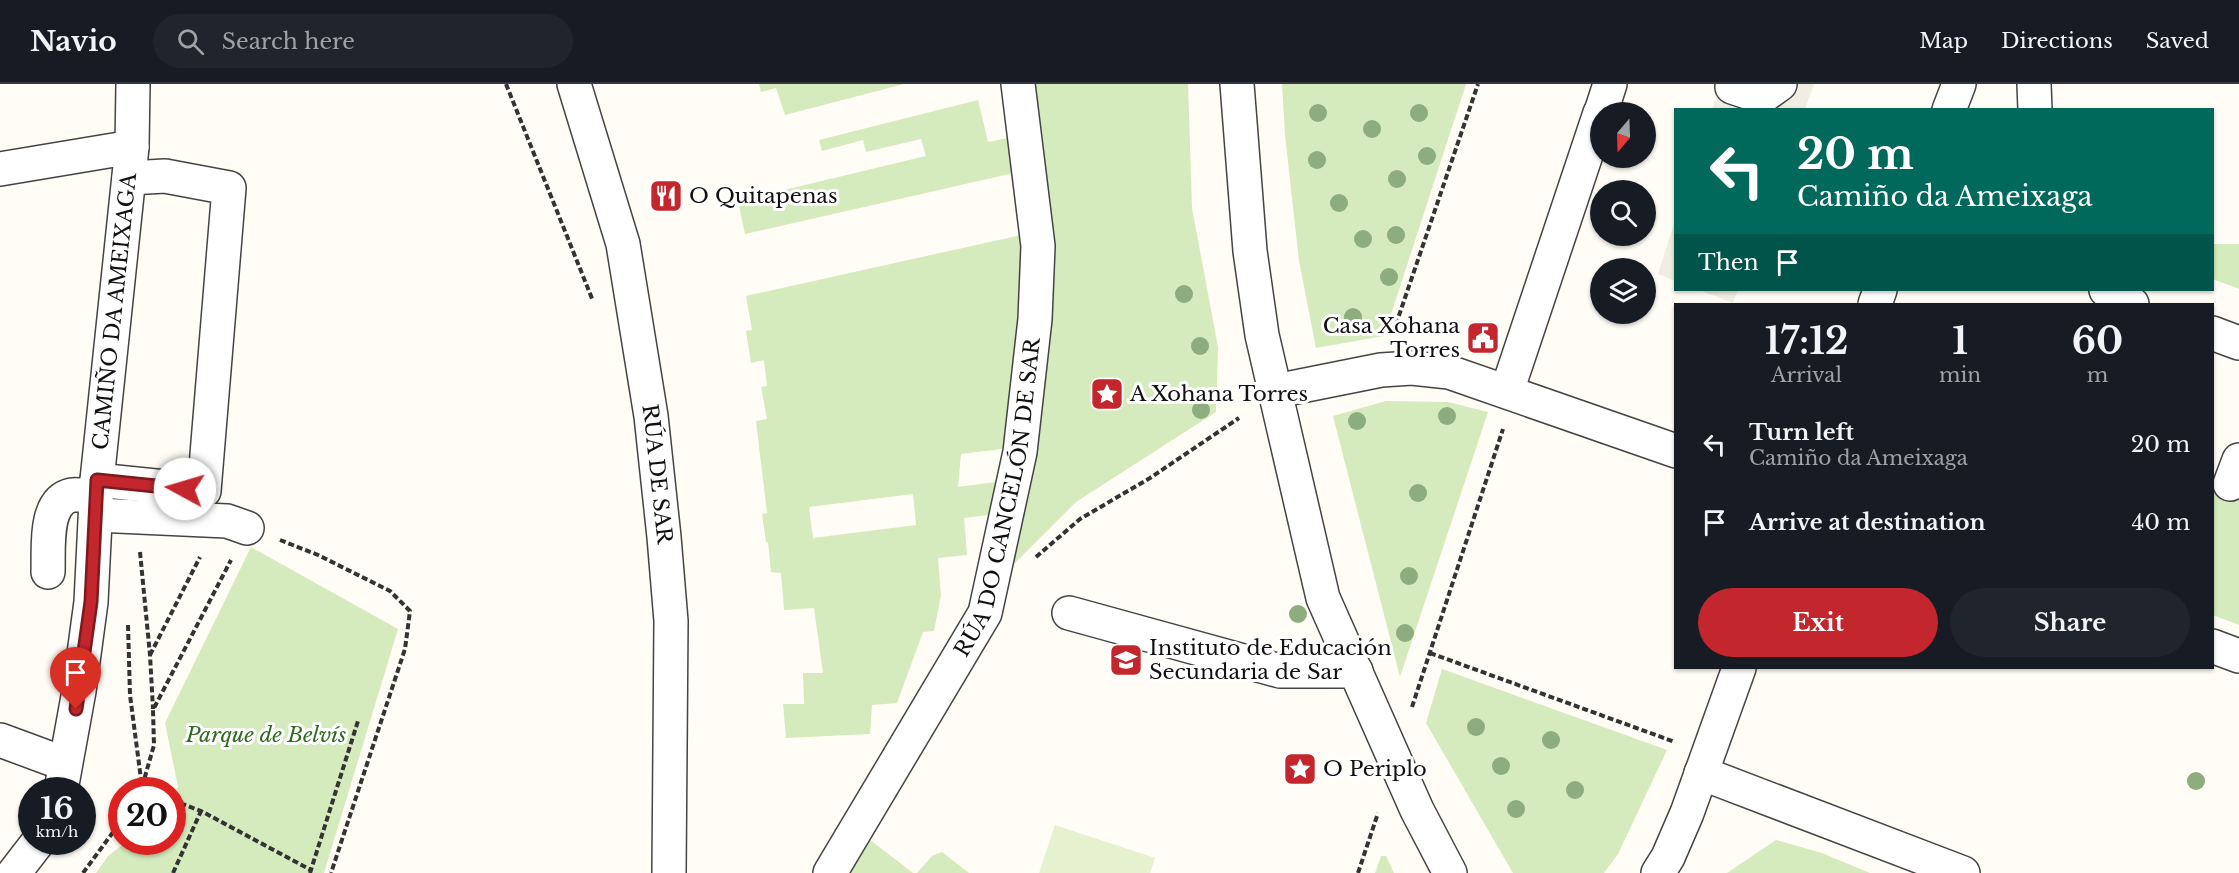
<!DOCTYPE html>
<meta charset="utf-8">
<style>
body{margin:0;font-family:"Libre Baskerville",serif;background:#20242c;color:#f1f3f6;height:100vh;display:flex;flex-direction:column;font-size:22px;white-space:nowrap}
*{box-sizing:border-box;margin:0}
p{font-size:20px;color:#9ea1a6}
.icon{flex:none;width:33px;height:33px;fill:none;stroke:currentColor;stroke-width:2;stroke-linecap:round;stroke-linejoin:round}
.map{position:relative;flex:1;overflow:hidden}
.panel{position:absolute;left:1674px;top:219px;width:540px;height:366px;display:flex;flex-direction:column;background:#171b24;border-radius:0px;box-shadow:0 2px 4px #0004}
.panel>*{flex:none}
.top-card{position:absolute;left:1674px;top:24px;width:540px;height:183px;border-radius:0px;box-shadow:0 2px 4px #0004;background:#00695c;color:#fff;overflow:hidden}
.needle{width:39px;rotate:199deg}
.controls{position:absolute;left:1590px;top:18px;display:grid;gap:12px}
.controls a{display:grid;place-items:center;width:66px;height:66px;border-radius:50%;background:#171b24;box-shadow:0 2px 4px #0004;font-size:30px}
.speed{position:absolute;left:18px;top:693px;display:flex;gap:12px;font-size:30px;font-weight:700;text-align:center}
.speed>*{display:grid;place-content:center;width:78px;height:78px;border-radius:50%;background:#171b24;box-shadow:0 2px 4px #0004;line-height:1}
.speed small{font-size:15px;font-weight:400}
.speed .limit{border:9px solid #d22;background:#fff;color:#111}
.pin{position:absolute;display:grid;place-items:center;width:51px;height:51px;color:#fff;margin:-62px -26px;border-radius:50% 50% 50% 0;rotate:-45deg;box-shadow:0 0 6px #0007}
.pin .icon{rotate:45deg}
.me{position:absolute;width:66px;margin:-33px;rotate:276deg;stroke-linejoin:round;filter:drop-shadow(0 0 4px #0008)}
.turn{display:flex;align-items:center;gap:21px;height:126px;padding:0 24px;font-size:27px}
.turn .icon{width:78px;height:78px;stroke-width:2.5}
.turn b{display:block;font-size:42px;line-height:51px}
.then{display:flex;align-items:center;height:57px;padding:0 24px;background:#0003;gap:12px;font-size:22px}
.eta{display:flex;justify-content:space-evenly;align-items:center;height:102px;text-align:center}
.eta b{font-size:36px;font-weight:800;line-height:42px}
.cta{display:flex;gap:12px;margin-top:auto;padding:12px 24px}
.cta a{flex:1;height:69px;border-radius:36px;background:#c4262e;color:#fff;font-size:24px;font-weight:800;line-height:69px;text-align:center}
.cta a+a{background:#20242c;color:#f1f3f6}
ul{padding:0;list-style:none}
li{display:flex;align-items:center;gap:18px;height:78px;padding:0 24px}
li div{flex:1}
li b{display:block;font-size:22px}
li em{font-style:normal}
header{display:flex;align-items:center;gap:36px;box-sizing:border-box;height:84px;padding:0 30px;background:#171b24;border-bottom:2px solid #363941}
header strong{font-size:28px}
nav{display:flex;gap:33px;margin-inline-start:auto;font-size:21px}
.search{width:420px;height:54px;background:#20242c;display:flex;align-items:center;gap:15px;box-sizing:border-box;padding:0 21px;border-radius:33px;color:#9ea1a6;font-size:22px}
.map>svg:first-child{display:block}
</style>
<header>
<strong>Navio</strong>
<div class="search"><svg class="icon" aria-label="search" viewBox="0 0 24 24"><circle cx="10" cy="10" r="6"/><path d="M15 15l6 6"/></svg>Search here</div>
<nav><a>Map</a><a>Directions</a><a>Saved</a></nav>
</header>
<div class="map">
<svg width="2239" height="789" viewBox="0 0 2239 789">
<rect width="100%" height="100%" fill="#fffdf5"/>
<g fill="#d5ebbd" fill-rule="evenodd">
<polygon points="759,0 904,0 785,31 776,4 761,8"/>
<polygon points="1031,0 1188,0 1192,124 1218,263 1216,328 1076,418 1004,490 1028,396"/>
<polygon points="1282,0 1466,0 1384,252 1316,264 1299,177 1285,51"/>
<polygon points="978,16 988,58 1017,52 1022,87 745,150 738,117 926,72 921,55 866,68 863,56 822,67 819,56"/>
<path d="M1030 149 1010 364 961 370 958 403 1003 397 997 430 964 434 967 471 938 474 941 511 934 547 923 548 897 619 872 621 870 650 786 654 783 620H804L803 589H823L814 524 784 526 781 489 771 488 768 458H766L762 430 767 429 756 337 767 335 761 303 767 302 764 276 751 279 746 247 752 246 746 212ZM913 410 916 441 813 454 809 423Z"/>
<polygon points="2213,160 2239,160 2239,205 2213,195"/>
<polygon points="1386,317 1448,318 1488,328 1400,593 1333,332"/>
<polygon points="2212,398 2239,408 2239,541 2213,531"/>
<polygon points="251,463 398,545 324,789 96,789 108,772 126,758 172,758 173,713 178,703 165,639"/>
<polygon points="1442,585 1667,666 1618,770 1604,789 1513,789 1426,639"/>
<polygon points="865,752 913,789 835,789"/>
<polygon points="1776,756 1822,769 1870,789 1727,789"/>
<polygon points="942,768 969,789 917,789 932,772"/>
<polygon points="1381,772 1386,772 1394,789 1375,789"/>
</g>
<polygon fill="#e6f2cf" points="1055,741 1155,774 1150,789 1039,789"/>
<g fill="#f1ede2">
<polygon points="1721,0 1814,0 1805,25 1712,26"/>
<polygon points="1675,137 1676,197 1675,197 1658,190"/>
<polygon points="1699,206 1738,206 1733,219"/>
</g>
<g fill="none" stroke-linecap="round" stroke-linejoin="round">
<defs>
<g id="minor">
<path id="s1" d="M574 0 623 160 651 332 664 453 671 537 669 789"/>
<polyline points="1237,0 1250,167 1262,251 1323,514 1417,726 1450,789"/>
<polyline points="1733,0 1732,3 1762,13 1780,0"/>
<polyline points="2034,0 2035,26"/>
<polyline points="1949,26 1959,0"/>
<polyline points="1601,28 1610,0"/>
<polyline points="0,85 132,63"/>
<polyline points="2106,206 2132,220"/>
<polyline points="1875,220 1880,206"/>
<polyline points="2212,249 2239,259"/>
<polyline points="1276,307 1381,286 1412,284 1449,288 1676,367"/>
<polyline points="1507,307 1600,29"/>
<polyline points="97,396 204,407 229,104 165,92 129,94"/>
<polyline points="2230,400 2239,376"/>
<polyline points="96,431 227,437 247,444"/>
<path d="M48 488C49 466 43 417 72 411 79 410 89 413 96 413"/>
<polyline points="1069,529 1280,587 1356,587"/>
<polyline points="2212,562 2239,572"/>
<polyline points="0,656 65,680"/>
<polyline points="1701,689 1963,789"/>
<path id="s2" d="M61 706 79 607 91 518 97 396 132 63 133 0"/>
<polyline points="14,789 38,758"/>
<path id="s3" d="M830 789 985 529 1020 368 1035 235 1038 162 1018 0"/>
<polyline points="1658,789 1668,773 1687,729 1739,584"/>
</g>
</defs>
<use href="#minor" stroke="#444" stroke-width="36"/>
<g stroke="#333" stroke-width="4" stroke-dasharray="6 3" stroke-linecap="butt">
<polyline points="506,0 593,217"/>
<polyline points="1393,249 1478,0"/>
<polyline points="280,456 318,471 390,507 410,527 405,565 331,789"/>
<polyline points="140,468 150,571 153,625"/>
<polyline points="1036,473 1080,435 1150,394 1239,334"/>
<polyline points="128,541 130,611 142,703 140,706"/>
<polyline points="1430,569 1675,658"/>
<polyline points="150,571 200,473"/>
<polyline points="1412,623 1503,345"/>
<polyline points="150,706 142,703 154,661 153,626 231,476"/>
<polyline points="172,716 201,727 311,786"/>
<polyline points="83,789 122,736"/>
<polyline points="173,789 201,727"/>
<polyline points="310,789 358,637"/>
<polyline points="1358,789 1378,729"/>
</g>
<use href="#minor" stroke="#fff" stroke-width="33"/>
</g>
<g fill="#8dad7f">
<circle cx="1318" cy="29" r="9"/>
<circle cx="1419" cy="29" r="9"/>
<circle cx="1372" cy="45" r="9"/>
<circle cx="1427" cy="72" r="9"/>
<circle cx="1317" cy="76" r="9"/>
<circle cx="1397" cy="95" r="9"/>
<circle cx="1339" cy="119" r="9"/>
<circle cx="1396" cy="151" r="9"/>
<circle cx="1363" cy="155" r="9"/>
<circle cx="1389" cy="193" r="9"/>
<circle cx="1184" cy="210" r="9"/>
<circle cx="1353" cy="233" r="9"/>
<circle cx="1200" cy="262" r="9"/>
<circle cx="1201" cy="326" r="9"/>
<circle cx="1447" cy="332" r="9"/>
<circle cx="1357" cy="337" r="9"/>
<circle cx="1418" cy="409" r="9"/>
<circle cx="1409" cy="492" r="9"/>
<circle cx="1298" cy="530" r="9"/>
<circle cx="1405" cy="549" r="9"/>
<circle cx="1476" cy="643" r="9"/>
<circle cx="1551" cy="656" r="9"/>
<circle cx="1501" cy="682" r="9"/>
<circle cx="2196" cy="697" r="9"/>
<circle cx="1575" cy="706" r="9"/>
<circle cx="1516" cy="725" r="9"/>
</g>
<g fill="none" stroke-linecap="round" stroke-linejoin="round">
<defs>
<polyline id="route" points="76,625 91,518 97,396 185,405"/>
</defs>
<use href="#route" stroke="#7f191e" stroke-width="15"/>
<use href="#route" stroke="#c4262e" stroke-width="10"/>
</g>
<defs>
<symbol id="restaurant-square" viewBox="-11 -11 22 22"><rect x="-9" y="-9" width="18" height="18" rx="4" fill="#c4262e" stroke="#fff"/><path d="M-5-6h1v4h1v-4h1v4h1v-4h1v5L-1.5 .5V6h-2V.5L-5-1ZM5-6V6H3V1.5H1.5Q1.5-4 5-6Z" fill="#fff"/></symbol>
<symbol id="civic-square" viewBox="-11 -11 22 22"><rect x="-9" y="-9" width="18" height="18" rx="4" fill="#c4262e" stroke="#fff"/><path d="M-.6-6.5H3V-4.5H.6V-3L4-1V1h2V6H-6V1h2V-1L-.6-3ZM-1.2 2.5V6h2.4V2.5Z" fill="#fff"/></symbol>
<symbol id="sight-square" viewBox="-11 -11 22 22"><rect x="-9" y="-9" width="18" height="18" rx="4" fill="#c4262e" stroke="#fff"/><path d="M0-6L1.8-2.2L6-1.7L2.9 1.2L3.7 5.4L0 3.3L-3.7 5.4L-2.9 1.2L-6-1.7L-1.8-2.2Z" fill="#fff"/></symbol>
<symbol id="school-square" viewBox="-11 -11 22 22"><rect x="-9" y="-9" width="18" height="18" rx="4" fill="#c4262e" stroke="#fff"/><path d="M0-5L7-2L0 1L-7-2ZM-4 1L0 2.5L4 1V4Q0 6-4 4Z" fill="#fff"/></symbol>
</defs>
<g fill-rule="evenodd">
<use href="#restaurant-square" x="647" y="93" width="38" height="38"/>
<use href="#civic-square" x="1464" y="235" width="38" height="38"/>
<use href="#sight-square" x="1088" y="291" width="38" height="38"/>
<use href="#school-square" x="1107" y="557" width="38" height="38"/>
<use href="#sight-square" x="1281" y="666" width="38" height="38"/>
</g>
<g text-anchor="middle" stroke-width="6" stroke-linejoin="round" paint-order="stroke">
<g font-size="21" fill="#111" stroke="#fff" text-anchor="start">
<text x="689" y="119">O Quitapenas</text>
<text x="1460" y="249" text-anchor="end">Casa Xohana<tspan x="1460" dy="24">Torres</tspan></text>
<text x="1130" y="317">A Xohana Torres</text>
<text x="1149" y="571">Instituto de Educación<tspan x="1149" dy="24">Secundaria de Sar</tspan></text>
<text x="1323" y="692">O Periplo</text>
</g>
<g font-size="21" fill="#111" stroke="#fff">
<text dy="7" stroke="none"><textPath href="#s2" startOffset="482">CAMIÑO DA AMEIXAGA</textPath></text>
<text dy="7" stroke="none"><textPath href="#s1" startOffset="400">RÚA DE SAR</textPath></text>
<text dy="7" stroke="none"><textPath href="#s3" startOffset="418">RÚA DO CANCELÓN DE SAR</textPath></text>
</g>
<g font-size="21" font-style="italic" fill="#2f6b1f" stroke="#fff">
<text x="266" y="658">Parque de Belvís</text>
</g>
</g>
</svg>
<div class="controls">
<a><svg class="needle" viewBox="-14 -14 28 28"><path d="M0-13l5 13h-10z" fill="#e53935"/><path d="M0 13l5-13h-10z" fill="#9ea1a6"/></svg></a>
<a><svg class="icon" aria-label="search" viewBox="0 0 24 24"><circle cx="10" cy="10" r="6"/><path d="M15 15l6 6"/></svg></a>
<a><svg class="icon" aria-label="layers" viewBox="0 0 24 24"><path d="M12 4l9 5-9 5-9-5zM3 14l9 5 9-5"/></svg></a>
</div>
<div class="speed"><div>16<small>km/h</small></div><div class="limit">20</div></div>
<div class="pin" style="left:76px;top:625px;background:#d93025"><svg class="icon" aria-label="arrive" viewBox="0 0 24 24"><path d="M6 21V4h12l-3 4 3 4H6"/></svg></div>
<svg class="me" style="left:185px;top:405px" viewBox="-20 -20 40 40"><circle r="19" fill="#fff"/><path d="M0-13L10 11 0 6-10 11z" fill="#c4262e"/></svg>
<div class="top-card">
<div class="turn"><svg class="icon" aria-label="left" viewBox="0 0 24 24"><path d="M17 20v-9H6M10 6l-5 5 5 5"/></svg><div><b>20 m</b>Camiño da Ameixaga</div></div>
<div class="then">Then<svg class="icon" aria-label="arrive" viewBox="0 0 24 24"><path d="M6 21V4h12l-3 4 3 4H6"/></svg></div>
</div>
<section class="panel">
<div class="eta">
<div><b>17:12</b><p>Arrival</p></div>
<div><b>1</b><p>min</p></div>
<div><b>60</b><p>m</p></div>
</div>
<ul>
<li><svg class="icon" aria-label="left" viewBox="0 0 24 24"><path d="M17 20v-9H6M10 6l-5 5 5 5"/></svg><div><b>Turn left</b><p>Camiño da Ameixaga</p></div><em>20 m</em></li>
<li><svg class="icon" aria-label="arrive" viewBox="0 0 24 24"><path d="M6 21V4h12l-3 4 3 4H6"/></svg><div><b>Arrive at destination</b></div><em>40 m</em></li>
</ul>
<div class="cta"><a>Exit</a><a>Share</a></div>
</section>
</div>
